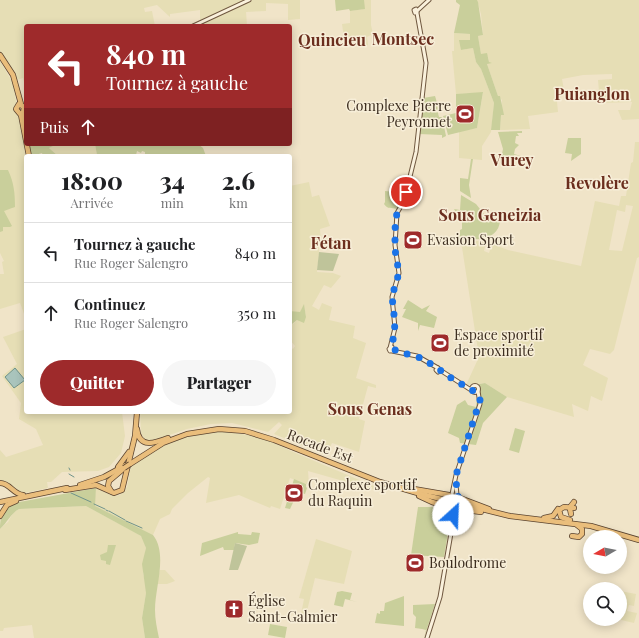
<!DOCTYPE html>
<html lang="fr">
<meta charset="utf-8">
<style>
body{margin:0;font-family:"Playfair Display",serif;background:#f6f6f6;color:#202124;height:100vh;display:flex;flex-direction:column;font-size:15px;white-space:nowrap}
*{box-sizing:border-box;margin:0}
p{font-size:13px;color:#757577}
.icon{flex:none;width:22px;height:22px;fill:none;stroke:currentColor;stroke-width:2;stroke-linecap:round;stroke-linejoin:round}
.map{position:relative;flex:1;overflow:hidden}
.drawer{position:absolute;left:24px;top:154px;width:268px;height:260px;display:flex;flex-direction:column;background:#fff;border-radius:4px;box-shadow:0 2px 10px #0003}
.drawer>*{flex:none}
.hud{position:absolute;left:24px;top:24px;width:268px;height:122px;border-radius:4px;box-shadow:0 2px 10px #0003;background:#9e2a2b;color:#fff;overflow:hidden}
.needle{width:26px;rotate:260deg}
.controls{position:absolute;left:583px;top:530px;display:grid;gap:8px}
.controls a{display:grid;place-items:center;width:44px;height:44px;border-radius:50%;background:#fff;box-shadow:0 2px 10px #0003;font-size:20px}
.pin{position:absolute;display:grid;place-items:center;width:34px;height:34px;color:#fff;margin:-17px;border:2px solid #fff;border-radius:50%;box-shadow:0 1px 4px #0007}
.me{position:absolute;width:44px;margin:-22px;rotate:25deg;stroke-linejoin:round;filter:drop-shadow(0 0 3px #0008)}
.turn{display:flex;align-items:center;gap:14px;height:84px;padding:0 16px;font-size:18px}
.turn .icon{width:52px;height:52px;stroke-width:2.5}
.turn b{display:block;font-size:28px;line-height:34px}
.then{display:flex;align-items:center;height:38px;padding:0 16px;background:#0003;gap:8px;font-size:15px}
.eta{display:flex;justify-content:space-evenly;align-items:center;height:68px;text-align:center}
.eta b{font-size:24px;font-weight:800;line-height:28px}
.button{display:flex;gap:8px;margin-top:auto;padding:8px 16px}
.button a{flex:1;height:46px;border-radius:24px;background:#9e2a2b;color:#fff;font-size:16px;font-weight:800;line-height:46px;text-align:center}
.button a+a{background:#f6f6f6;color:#202124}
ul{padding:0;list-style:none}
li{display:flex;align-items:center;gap:12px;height:60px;padding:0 16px;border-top:1px solid #e0e0e0}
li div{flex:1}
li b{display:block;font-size:15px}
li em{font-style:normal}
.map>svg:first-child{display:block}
</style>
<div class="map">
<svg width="639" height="638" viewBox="0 0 639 638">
<rect width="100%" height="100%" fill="#f0e4c8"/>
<g fill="#e6deb5" fill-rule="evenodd">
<polygon points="0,0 246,0 200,22 200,10 170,14 170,17 157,5 144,8 145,12 152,11 155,26 26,26 26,90 23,78 17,80 9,63 0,52"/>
<polygon points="252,0 300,0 300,19 288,20 288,4 266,3 266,11 246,12 247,26 200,26 200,24"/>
<polygon points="364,0 371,0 371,25 373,34 367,37 368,45 365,47 364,38 351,42 350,37 344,38 342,24 350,23 350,11 364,9"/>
<polygon points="477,0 639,0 639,119 622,120 618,110 630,110 632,102 600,103 598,80 612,79 612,74 583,75 562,79 564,90 556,91 558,112 528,116 530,129 500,130 502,100 498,96 487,64 489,62 488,57 485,54 481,54 478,36 483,35 481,14"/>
<polygon points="454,33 470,34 470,40 461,50 473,48 476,62 481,69 494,103 491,132 482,146 482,160 459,158 459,131 477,128 483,93 456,94 452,51 454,51"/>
<polygon points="0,61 13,83 26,157 26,319 20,303 0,309 0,274 4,274 2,262 4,261 0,253 0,211 13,208 8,170 0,170"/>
<path d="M635 142H639V257L637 258 614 350 610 354 590 349 583 365 608 378 602 401 591 396 588 411 572 404 574 417 507 397 485 383 466 385 479 357 461 241H484L486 243 484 251 489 253 492 244 508 250 581 266 595 201 619 206 621 196H626L631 163 633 162ZM626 205 633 206 622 251 609 250 617 210 625 212Z"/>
<polygon points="57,144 95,144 97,155 58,156 49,148"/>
<polygon points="309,182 312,197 319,195 330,226 320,229 321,241 318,242 319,252 317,272 333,273 341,276 331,288 324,285 312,306 319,310 322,303 332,307 329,320 355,326 353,338 366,343 356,378 376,385 376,388 368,386 359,419 365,421 359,452 332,443 326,455 274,434 282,425 279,422 268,432 232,423 211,424 187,429 155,440 145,440 141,433 140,412 290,412 290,347 293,349 295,346 290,340 290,321 293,324 297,320 306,317 304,305 300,313 290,311 290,186"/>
<polygon points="26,329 26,412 122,412 125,436 121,453 109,467 98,471 62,472 51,482 47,482 48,488 25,493 19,492 7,482 0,480 0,450 6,457 43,445 36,429 19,419 21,403 2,376 17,364 3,337"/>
<polygon points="221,431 261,437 291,451 376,487 375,490 308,471 309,485 290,478 280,509 271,506 270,508 239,495 206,503 210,478 208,477 188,493 172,509 170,514 160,519 153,535 94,506 96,488 113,496 120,495 127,487 131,466 163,445 188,435"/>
<polygon points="86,506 138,534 143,538 146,548 143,574 146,584 146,593 142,618 145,638 34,638 32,625 4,628 3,631 0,631 0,529 8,522 13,513 19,509"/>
<polygon points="316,539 352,551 344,584 315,578 306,615 301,614 304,599 299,598"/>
<polygon points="160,570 165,570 175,581 167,584 156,584"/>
<polygon points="620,591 636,594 634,606 629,605 627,611 637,613 634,623 617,619 620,619"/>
</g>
<g fill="#c9cf9b">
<polygon points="335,0 364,0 365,9 350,11 349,9 336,11"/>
<polygon points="456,0 477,0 478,2 483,35 478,36 481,54 487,53 489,62 492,63 487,64 498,96 500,96 504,115 501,115 500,130 491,130 494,103 481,69 476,62 473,48 461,50 459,40 470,40 470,34 454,33 460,5 456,2"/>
<polygon points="483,92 477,128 448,135 443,116 456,113 456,94"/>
<path d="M435 96C438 104 437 110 439 117H442L446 136 442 138V135L419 134 423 98Z"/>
<polygon points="522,131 522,133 517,133 519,136 516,136 515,143 519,145 515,149 514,154 521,156 514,155 513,165 500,163 503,149 498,132"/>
<polygon points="568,138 581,138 581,154 571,161 572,154 565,153"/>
<polygon points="29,144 57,144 49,148 58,156 43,156 42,153 32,156"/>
<polygon points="95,144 198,144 203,148 206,156 145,156 145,152 142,151 141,153 137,151 136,155 138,156 95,156 97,155"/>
<polygon points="471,159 473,159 469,185 471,198 460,191 460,178 468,179"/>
<path d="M0 170H8C14 183 15 193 15 207L4 211 12 226 10 227H3V231L0 232Z"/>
<path d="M385 191 405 193 403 200 397 209C391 207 388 210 384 204L385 202Z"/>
<path d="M461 195 476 204 487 218 500 221C498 243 471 239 455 240L460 235V230L462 229V218H460L459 212H456L454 209 460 210Z"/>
<polygon points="408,300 422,309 430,305 426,311 437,317 434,328 420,325 418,331 418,323 402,317 406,309 403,309"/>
<polygon points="304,304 306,317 304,323 297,320 292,324 290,321 290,311 300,312"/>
<polygon points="485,383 507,397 483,423 476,445 460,443 459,438 448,433 457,405 465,400 468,405 476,407 479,384"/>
<polygon points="515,428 525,431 519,453 509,450"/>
<polygon points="294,479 306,484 306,487 307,488 305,494 298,492 290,509 285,508"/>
<path d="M96 488 95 506 153 535C168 554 155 587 155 610 155 619 157 629 159 638H145L142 618 146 593 142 564 146 548 141 536 86 506 19 509C11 513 7 523 0 529 0 516 3 509 14 503Z"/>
<polygon points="418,507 432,507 439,511 448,533 444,557 411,555"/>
<polygon points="238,532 238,534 251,535 252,532 260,533 258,543 249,545 235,543 234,550 224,550 223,547 200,556 202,543"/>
<polygon points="108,545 116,545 110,565 106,564 106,561 101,560 100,555 107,552"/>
<polygon points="342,591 352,593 350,600 357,602 345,599 343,607 334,605 337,592"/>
<polygon points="404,596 404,626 375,623 377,613 380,614 380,611 384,611 385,603"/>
<polygon points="435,604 424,638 426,630 422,629 419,637 422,629 415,628 416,617 413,614 413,605"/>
<polygon points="270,624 287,627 285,638 268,635"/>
</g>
<g fill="#bfc49a">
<polygon points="319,252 339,254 333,271 317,270"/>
<polygon points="235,543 247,546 238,570 229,570"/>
</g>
<polygon fill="#a9c4bc" stroke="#6f938a" points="15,368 25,380 14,388 5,377"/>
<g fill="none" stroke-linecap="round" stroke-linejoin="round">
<g stroke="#6f938a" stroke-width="1">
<polyline points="69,468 70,470"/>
<polyline points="69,474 74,477"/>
<polyline points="71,493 91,502"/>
<polyline points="94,504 105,509"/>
<polyline points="106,510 108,511"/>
<polyline points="109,511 125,520"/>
<polyline points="126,521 142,528"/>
</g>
<defs>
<g id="secondary">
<polygon points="414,10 416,9 417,12 415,13"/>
<polyline points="417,11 429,0"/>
<polyline points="193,26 249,0"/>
<polygon points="392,347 393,350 390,351 389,349"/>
<polyline points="390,348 395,328 392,297 399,273 395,245 397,213 404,201 416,152 426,63 417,13"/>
<polyline points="392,351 417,356 438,368"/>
<polygon points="438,368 440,370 438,372 436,370"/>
<polyline points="440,370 471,390"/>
<circle cx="475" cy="389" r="3.5"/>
<polyline points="456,485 457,495"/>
<polyline points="452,494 456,475 480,404 478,391"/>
<polyline points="450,509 452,518"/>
<polyline points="427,638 440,597 455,510"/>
</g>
<g id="trunk">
<polyline points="0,55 13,75 21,104"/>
<polyline points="26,137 23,113 24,107 19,104 16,109 21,115 29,156"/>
<path d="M137 429C139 449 155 443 168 438"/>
<polyline points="130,464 163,443 187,434 219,429 245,431 274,440 380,482 421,494 510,516 591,526 639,540"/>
<polyline points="118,467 129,452"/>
<path d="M0 483C10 483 13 494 23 495"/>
<polyline points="80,485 104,477 126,465"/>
<polyline points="408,488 449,495"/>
<polyline points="65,490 96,485 114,493 122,490 135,436 137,412"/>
<polyline points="111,491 108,486 109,481 122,470"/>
<polyline points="419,496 432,502 446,506"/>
<polyline points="460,498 489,509"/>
<polyline points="0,502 67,488"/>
<polyline points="570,507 574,502"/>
<polyline points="457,509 481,512"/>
<polyline points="570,509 571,514"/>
<polyline points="0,516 7,505 16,501"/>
<polyline points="544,518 553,516 558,509"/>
<polyline points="570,520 561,517 559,510 564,507 574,508"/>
<polyline points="572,536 579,537 582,534 582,529 577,525"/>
</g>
</defs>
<use href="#secondary" stroke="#6f573f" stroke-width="5"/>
<use href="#trunk" stroke="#5b4430" stroke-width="6"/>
<use href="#secondary" stroke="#faf1dc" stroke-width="3"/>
<use href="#trunk" stroke="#eabe7c" stroke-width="4.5"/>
<defs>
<g id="secondary-bridge">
<polyline points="446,503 447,497"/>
<polyline points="460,507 461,500"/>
</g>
<polyline id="trunk-bridge" points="124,468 130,464"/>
</defs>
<use href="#secondary-bridge" stroke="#6f573f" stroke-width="5" stroke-linecap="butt"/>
<use href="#trunk-bridge" stroke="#5b4430" stroke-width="6" stroke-linecap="butt"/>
<use href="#secondary-bridge" stroke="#faf1dc" stroke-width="3"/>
<use href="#trunk-bridge" stroke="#eabe7c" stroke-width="4.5"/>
</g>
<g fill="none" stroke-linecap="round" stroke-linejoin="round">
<polyline stroke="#1a73e8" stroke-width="7" stroke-dasharray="0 12.6" points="406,192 403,203 397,212 395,229 395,250 399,273 392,296 395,324 392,348 397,351 421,358 439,369 446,375 477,393 480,400 457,472 456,493 461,502 460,507 455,510 453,515"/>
</g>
<defs>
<symbol id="stadium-square" viewBox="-11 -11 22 22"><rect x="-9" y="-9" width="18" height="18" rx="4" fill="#9e2a2b" stroke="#f7eed8"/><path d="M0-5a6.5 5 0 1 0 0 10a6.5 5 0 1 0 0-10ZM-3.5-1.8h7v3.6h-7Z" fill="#fff"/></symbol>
<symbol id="church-square" viewBox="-11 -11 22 22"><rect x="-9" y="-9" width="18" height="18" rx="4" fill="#9e2a2b" stroke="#f7eed8"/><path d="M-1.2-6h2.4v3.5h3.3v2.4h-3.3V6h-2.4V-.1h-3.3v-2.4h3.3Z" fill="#fff"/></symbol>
</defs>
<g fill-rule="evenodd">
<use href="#stadium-square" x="454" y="103" width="22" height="22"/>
<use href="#stadium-square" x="402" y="229" width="22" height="22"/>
<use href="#stadium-square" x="429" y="332" width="22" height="22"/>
<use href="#stadium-square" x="283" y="482" width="22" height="22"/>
<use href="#stadium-square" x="404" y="552" width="22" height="22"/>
<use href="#church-square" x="223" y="598" width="22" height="22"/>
</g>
<g text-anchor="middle" stroke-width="3" stroke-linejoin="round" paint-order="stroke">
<g font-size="14" fill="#3d2e20" stroke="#f7eed8" text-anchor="start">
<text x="451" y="111" text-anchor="end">Complexe Pierre<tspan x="451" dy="16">Peyronnet</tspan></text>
<text x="427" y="245">Evasion Sport</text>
<text x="454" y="340">Espace sportif<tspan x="454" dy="16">de proximité</tspan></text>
<text x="308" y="490">Complexe sportif<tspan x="308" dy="16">du Raquin</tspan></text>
<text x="429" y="568">Boulodrome</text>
<text x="248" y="606">Église<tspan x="248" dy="16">Saint-Galmier</tspan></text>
</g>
<g font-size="14" fill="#3d2e20" stroke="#f7eed8">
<text transform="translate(320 446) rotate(21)" y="5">Rocade Est</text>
</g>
<g font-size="16" font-weight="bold" fill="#6b2e1e" stroke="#f7eed8">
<text x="403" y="45">Montsec</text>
<text x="332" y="46">Quincieu</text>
<text x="592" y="100">Puianglon</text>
<text x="512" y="166">Vurey</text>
<text x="597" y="189">Revolère</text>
<text x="490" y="221">Sous Geneizia</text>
<text x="331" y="249">Fétan</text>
<text x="370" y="415">Sous Genas</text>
</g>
</g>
</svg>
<div class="controls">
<a><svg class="needle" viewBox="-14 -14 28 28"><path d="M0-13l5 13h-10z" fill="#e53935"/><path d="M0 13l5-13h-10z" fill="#757577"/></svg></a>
<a><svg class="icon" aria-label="search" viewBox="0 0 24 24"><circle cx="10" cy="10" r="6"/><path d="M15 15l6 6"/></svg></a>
</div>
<div class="pin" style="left:406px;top:192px;background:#d93025"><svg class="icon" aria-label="arrive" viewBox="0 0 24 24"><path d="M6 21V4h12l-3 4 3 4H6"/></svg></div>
<svg class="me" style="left:453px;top:515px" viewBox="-20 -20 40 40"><circle r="19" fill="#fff"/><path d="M0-13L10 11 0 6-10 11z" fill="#1a73e8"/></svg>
<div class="hud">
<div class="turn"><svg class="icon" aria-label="left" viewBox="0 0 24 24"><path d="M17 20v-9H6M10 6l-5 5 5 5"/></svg><div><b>840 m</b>Tournez à gauche</div></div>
<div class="then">Puis<svg class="icon" aria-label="ahead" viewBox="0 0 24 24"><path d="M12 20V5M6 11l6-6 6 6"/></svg></div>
</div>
<section class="drawer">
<div class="eta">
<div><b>18:00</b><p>Arrivée</p></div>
<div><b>34</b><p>min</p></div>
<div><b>2.6</b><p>km</p></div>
</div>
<ul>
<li><svg class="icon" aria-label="left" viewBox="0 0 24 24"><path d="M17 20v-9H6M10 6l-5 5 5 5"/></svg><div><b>Tournez à gauche</b><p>Rue Roger Salengro</p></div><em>840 m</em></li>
<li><svg class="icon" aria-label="ahead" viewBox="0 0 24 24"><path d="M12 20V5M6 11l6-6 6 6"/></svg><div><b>Continuez</b><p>Rue Roger Salengro</p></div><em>350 m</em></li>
</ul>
<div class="button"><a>Quitter</a><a>Partager</a></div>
</section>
</div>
